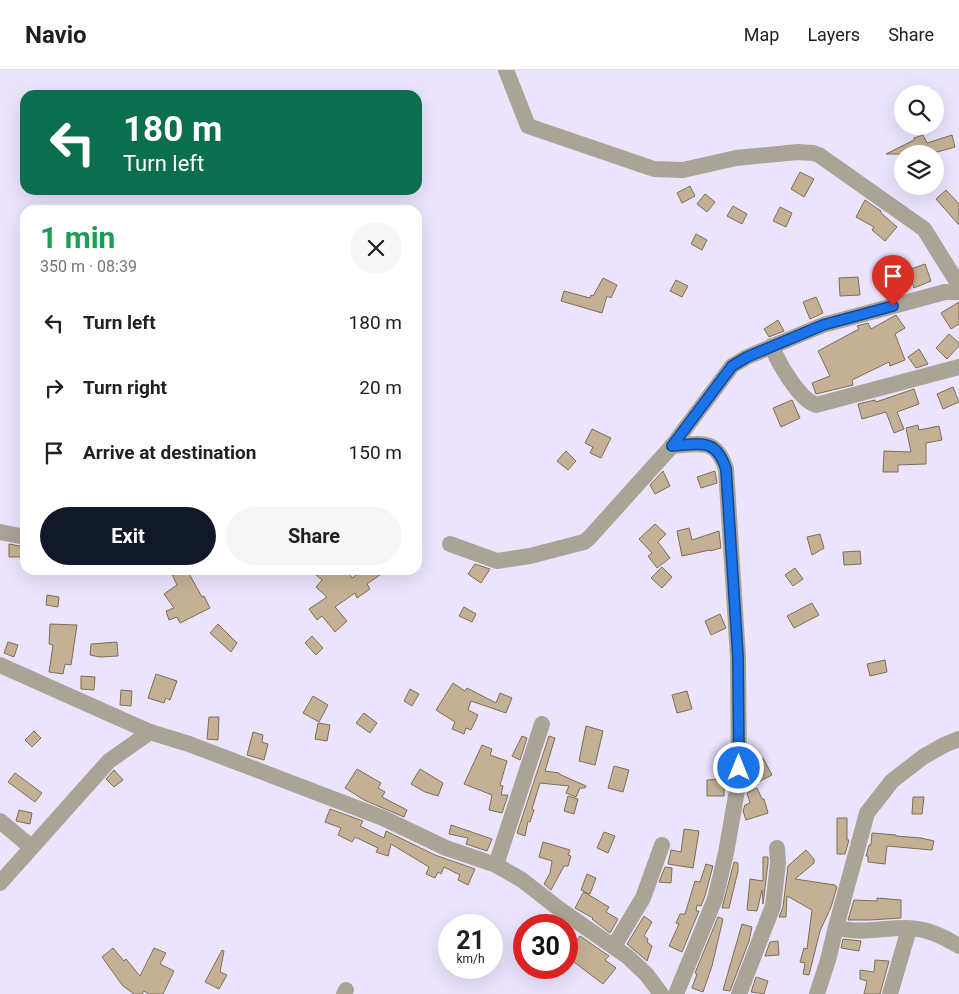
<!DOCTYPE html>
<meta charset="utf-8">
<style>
body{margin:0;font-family:Roboto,sans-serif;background:#f6f6f6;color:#202124;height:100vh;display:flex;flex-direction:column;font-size:19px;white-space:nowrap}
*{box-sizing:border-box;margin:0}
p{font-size:16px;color:#757577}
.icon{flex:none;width:28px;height:28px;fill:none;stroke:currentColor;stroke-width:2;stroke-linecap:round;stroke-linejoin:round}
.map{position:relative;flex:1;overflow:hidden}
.details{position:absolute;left:20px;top:135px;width:402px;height:370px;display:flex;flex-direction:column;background:#fff;border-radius:15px;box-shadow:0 5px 20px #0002}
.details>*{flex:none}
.top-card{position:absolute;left:20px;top:20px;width:402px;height:105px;border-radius:15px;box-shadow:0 5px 20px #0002;background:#0b6e4f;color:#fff;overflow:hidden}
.buttons{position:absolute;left:894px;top:15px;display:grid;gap:10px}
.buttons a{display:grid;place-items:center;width:50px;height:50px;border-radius:50%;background:#fff;box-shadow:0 5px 20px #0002;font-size:25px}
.speed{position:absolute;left:438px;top:844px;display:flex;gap:10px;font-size:25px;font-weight:700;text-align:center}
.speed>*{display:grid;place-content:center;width:65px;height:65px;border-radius:50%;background:#fff;box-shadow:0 5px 20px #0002;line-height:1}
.speed small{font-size:12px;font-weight:400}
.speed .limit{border:8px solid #d22;background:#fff;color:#111}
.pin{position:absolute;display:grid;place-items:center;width:42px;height:42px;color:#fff;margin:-51px -21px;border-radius:50% 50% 50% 0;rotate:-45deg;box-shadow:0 0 5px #0007}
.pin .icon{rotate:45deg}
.me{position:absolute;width:55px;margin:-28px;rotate:0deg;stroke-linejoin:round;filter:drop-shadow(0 0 4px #0008)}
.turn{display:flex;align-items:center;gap:18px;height:105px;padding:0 20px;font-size:22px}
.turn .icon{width:65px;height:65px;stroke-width:2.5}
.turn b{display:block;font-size:35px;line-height:42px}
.round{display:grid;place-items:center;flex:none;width:52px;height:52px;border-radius:26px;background:#f6f6f6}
.headline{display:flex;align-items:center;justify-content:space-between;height:85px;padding:0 20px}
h1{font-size:30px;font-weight:700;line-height:38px;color:#1e9e55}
.cta{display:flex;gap:10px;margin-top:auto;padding:10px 20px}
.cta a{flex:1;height:58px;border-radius:30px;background:#111827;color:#fff;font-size:20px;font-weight:700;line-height:58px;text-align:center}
.cta a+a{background:#f6f6f6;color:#202124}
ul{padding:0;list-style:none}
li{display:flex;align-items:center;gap:15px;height:65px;padding:0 20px}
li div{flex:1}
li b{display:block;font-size:19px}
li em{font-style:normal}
header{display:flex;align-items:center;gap:30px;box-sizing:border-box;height:70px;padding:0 25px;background:#fff;border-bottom:1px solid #e0e0e0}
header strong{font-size:24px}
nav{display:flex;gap:28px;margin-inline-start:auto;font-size:18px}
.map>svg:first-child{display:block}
</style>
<header>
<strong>Navio</strong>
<nav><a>Map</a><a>Layers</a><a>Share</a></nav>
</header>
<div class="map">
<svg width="959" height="924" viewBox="0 0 959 924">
<rect width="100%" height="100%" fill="#eae4fd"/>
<g fill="#c4b195" stroke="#7f6e54">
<polygon points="923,65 927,73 952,65 955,77 930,84 886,84 914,70 914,68"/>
<polygon points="800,102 814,109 804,127 791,119"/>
<polygon points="690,116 695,126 682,133 677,123"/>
<polygon points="946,120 959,134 959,155 936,129"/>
<polygon points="705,124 715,132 707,142 697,134"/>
<polygon points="865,130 881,141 881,143 897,157 885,171 872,160 874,157 856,147"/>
<polygon points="733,136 747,144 742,154 727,146"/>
<polygon points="780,137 792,143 786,157 773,151"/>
<polygon points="696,164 707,170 702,180 691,174"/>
<polygon points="925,194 931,211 914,218 908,200"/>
<polygon points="858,207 860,225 840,226 839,208"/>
<polygon points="603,208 617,215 611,228 607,226 602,243 561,231 564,221 590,228 591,225 593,226"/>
<polygon points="676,210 688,216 682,227 670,221"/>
<polygon points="816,227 823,243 810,249 803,232"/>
<polygon points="959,232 959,254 951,259 941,243"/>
<polygon points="896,245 905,258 895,264 905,290 890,296 889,292 852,310 853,315 816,324 812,313 830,306 818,281 859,259 857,256 868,253 871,259"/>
<polygon points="778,250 784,261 769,267 764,259"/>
<polygon points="949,264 959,273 959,276 947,289 936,278"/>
<polygon points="919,279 928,294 916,298 908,287"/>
<polygon points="953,317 959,332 943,339 937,324"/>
<polygon points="914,319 919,334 897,342 904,359 894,363 886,342 862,349 858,334 875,330 876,332"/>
<polygon points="792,330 800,348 781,357 773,338"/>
<polygon points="918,355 919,360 939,356 942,370 926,373 926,394 898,395 898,402 883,402 884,381 911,382 906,358"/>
<polygon points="592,359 611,368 601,388 590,383 593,377 585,373"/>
<polygon points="566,381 576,391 568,400 557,391"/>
<polygon points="663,401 670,416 655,424 650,415"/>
<polygon points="715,401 717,413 701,418 697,407"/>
<polygon points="655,454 666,464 658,472 670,488 657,498 648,486 652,483 639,469"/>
<polygon points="689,458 692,470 719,461 721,478 710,481 710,480 682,486 677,461"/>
<polygon points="820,464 824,478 812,485 807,467"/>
<polygon points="9,474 25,477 25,487 9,487"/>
<polygon points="860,481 861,494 844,495 843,482"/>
<polygon points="475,494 490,499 481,513 468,504"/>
<polygon points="662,497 672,507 662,518 651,508"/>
<polygon points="795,498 803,509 793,516 785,505"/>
<polygon points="170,500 187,500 202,527 204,526 210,538 180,553 177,547 169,550 166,541 174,538 164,524 177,515"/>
<polygon points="310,500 347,500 352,508 363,500 387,500 367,514 370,519 357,528 355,523 335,537 347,551 335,562 322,546 317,550 309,539 327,527 316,517 322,510"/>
<polygon points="47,525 59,527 58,537 46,535"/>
<polygon points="812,533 819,545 794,558 787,546"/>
<polygon points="464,537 476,544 472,552 459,546"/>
<polygon points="720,544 726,558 711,565 705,551"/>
<polygon points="50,554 77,555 71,595 65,594 63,604 49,602 53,575 49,574"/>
<polygon points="218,554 237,573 231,582 210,563"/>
<polygon points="312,566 323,578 316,585 305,573"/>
<polygon points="8,572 18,575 14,587 4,583"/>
<polygon points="117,572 118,586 100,587 90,585 91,574"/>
<polygon points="885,590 887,602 870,606 867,594"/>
<polygon points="156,604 177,611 170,630 166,628 164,633 148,628"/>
<polygon points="81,606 95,607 94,620 81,619"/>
<polygon points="453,613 465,621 467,618 496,633 500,623 512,628 506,643 471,631 468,640 478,645 471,660 466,658 464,664 452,659 455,652 436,640"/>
<polygon points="410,619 419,624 412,636 404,631"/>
<polygon points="121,620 132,621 131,636 120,635"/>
<polygon points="687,621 692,639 677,643 672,625"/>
<polygon points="313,626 328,635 319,652 303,643"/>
<polygon points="364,643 377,653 370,663 356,653"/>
<polygon points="209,647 219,647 218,670 207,669"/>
<polygon points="318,653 330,655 327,671 315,669"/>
<polygon points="586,656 603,661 595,695 579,691"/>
<polygon points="34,661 41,668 32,677 25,670"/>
<polygon points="253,662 263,665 262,672 268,674 264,690 247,685"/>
<polygon points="522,666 527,668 520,690 512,686"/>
<polygon points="549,666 555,668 545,701 559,703 559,704 586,716 585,718 580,718 576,727 566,723 569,716 540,713 532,739 534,740 530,752 528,751 525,766 517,763"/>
<polygon points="482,675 492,679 490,685 507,691 500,715 503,716 501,725 508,725 502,743 489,740 492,725 464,714"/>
<polygon points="763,688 772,705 754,714 749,703 749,695"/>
<polygon points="614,696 629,700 623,722 608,718"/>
<polygon points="357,699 381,713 378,718 385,722 382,727 407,740 404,747 364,730 345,718"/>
<polygon points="420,699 443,713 438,726 425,722 411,714"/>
<polygon points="114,700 123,710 114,717 106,709"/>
<polygon points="15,703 42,723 35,732 8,712"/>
<polygon points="724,709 724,726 707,726 707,710"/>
<polygon points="757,718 762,729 764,729 768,743 746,750 743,741 745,735 750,733 747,723"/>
<polygon points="568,726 578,729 574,744 564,741"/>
<polygon points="913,727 924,727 922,744 912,744"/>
<polygon points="330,739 363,751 360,756 384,768 386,761 435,785 475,799 468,815 458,810 460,805 444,797 441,804 438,802 435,808 426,804 429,797 391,774 388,786 376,782 378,778 355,767 352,772 338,765 341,758 325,752"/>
<polygon points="19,740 32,743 30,754 16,751"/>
<polygon points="837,748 847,748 847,770 849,770 845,784 837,784"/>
<polygon points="451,755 492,769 487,781 466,774 468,768 449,764"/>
<polygon points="684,759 699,761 693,798 668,794 671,780 681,782"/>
<polygon points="604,762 615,766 608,783 597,778"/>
<polygon points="872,763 896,765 896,766 921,768 934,771 932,780 887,776 885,794 868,792 868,786 866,786 869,775 871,775"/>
<polygon points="543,772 570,780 568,785 571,786 568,796 564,796 551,820 544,814 550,803 552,791 539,787"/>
<polygon points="806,780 814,789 814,793 795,809 835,815 837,817 831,837 820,861 809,905 803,904 805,893 800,892 804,878 807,879 812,840 787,826 786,847 779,847 783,837 788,796"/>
<polygon points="763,787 768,787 768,793 763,834 762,820 757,841 747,840 750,809 763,811"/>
<polygon points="734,792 738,793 738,801 729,838 722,838"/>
<polygon points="706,794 713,796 705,826 701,836 697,835 696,841 699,841 682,882 669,876 679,854 676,853 680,844 685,844 695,811 700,812"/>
<polygon points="665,797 672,798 671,813 659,812"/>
<polygon points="587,804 596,808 590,824 584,822 609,837 606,842 618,849 610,863 592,849 593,848 575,838 584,821 581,820"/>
<polygon points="877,828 901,830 901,848 870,850 848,850 854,830 877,831"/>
<polygon points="644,846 652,852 644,866 648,869 647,872 652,876 647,891 627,874"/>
<polygon points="718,847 723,849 712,896 703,922 692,918 697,904 695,903"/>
<polygon points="742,854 752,857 749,871 730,921 723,920"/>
<polygon points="580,866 609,886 605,890 616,898 603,914 566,886"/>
<polygon points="843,869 861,871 859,881 841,878"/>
<polygon points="778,871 779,885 765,886 770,872"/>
<polygon points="113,878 124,891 126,889 140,906 154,878 166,883 160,894 174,901 163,924 149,924 144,921 142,924 134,924 123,916 102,887"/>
<polygon points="222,880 224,881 220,902 227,905 219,919 205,912"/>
<polygon points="875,890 889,891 880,924 864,924 867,911 860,909 860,900 874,902"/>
<polygon points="756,907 768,911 764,924 751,922"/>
</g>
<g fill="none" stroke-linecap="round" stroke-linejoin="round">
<g stroke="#aaa497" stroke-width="16">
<polyline points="506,0 528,56 654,99 683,100 736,88 798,82 813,83 819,85 924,159 959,215"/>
<path d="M772 276C778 293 799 329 816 335L959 297"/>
<path d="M672 376C699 374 716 367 726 399L738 587 739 709 726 783 715 829 676 924"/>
<polyline points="0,462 25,467"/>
<polyline points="450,474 497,491 530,486 584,472 589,468 672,376 732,296 747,287 823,255 945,222 959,222"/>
<polyline points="0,595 150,662 189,674 383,748 446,778 496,795 522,810 558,838 628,887 647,905 661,924"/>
<polyline points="0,751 31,777"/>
<polyline points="496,795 542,654"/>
<polyline points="0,813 109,691 150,662"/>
<polyline points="836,857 867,743 892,711 923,687 944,675 959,669"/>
<polyline points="614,876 643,828 662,775"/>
<polyline points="344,924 346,920"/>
<polyline points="739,924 773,836 778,793 777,778"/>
<path d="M817 924 828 890 836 857C866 867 897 852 927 861 938 864 949 870 959 876"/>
<polyline points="890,924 909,859"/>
</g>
</g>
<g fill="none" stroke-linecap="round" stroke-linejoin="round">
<defs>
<path id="route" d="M739 698 738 587 726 399C716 367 699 374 672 376L732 296 747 287 823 255 893 236"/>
</defs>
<use href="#route" stroke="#114b97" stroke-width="12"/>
<use href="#route" stroke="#1a73e8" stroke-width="9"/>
</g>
</svg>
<div class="buttons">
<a><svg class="icon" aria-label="search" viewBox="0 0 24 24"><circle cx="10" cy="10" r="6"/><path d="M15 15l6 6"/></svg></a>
<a><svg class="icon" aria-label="layers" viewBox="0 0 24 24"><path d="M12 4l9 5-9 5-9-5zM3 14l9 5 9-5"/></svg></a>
</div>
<div class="speed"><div>21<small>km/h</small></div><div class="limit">30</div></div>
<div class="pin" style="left:893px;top:236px;background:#d93025"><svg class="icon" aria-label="arrive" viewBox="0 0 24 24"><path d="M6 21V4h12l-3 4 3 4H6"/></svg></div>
<svg class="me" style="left:739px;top:698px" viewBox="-20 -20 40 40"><circle r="17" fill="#1a73e8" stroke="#fff" stroke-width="3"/><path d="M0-11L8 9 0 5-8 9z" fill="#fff"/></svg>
<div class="top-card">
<div class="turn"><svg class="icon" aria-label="left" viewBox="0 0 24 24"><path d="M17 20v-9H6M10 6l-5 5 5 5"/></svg><div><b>180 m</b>Turn left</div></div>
</div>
<section class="details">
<div class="headline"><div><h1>1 min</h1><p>350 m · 08:39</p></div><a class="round"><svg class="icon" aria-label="close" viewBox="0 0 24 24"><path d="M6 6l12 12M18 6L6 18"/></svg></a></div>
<ul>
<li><svg class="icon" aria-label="left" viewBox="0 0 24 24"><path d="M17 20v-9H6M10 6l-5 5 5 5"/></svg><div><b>Turn left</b></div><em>180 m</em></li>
<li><svg class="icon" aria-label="right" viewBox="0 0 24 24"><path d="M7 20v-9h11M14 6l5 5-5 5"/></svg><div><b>Turn right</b></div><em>20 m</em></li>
<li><svg class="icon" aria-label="arrive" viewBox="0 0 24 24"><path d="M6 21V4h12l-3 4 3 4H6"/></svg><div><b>Arrive at destination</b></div><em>150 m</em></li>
</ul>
<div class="cta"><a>Exit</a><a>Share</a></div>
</section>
</div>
